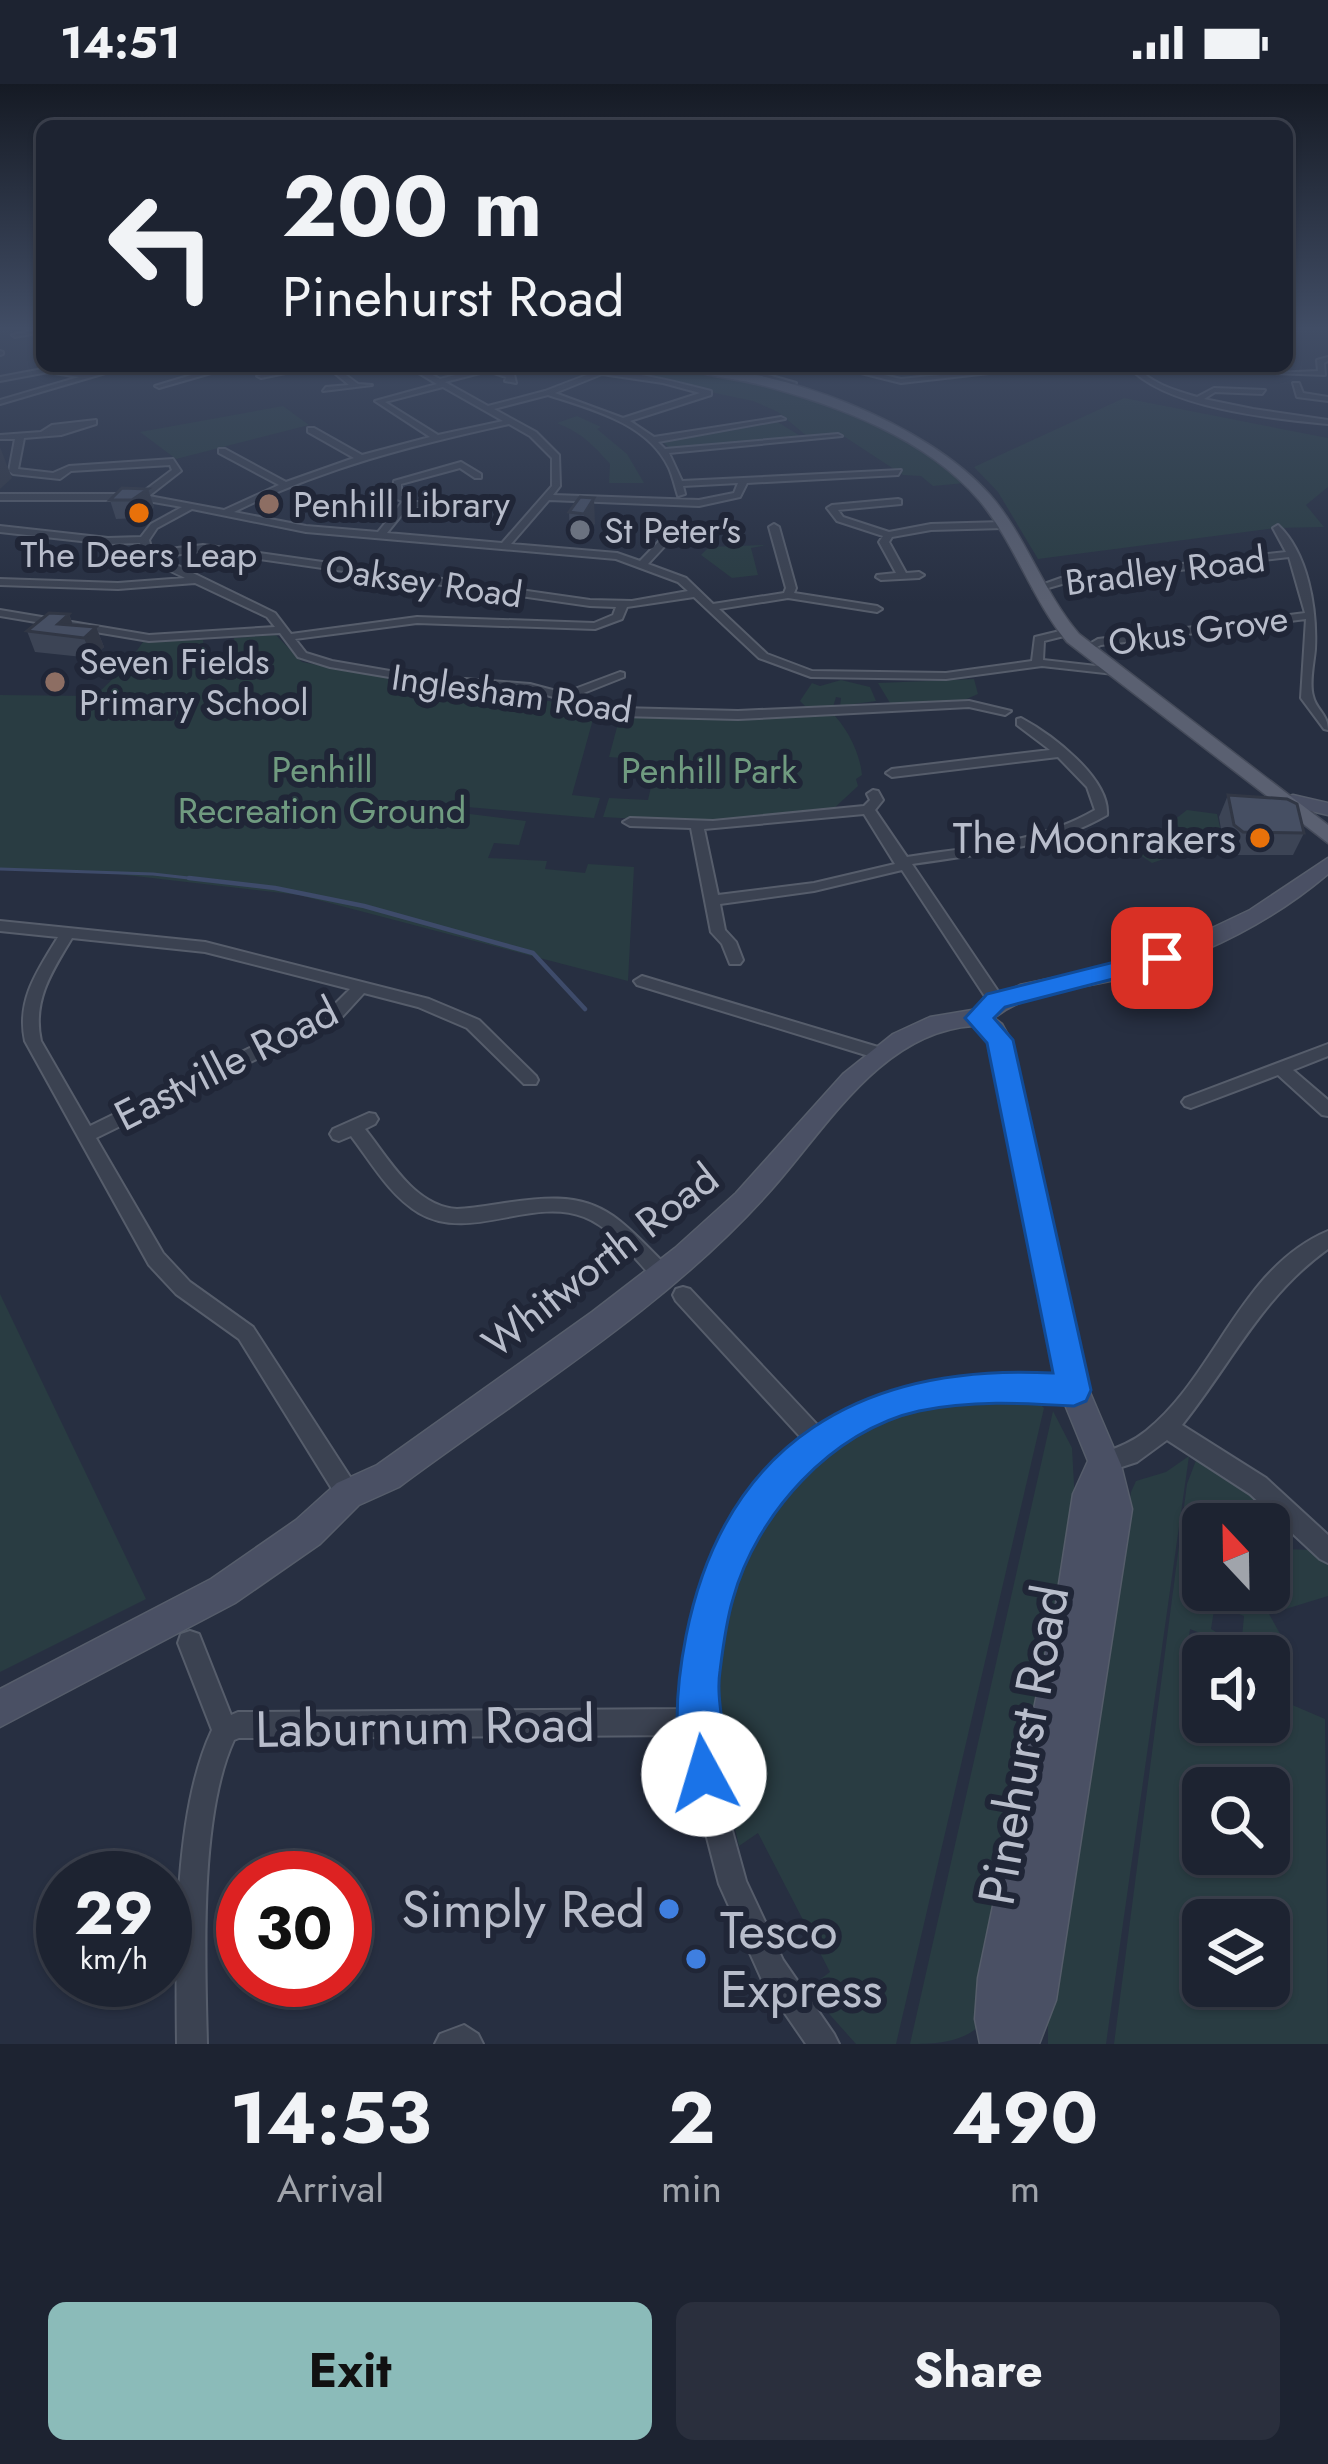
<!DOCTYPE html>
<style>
body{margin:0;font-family:Jost,sans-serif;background:#2a2f3d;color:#f1f3f6;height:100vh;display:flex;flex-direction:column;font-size:45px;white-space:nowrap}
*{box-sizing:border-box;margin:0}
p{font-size:39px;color:#a0a4ab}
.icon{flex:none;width:66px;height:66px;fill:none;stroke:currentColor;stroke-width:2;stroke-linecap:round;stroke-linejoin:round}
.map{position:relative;height:1960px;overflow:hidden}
.drawer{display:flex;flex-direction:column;background:#1d2331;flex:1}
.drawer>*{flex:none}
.guide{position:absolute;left:36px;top:36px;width:1257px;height:252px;border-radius:18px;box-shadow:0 3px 9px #0004,0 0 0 3px #3b404d;background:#1d2331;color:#f1f3f6;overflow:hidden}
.needle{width:78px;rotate:338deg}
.controls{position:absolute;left:1182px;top:1419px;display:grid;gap:24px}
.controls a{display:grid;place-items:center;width:108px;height:108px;border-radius:18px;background:#1d2331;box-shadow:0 3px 9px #0004,0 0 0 3px #3b404d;font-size:60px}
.speed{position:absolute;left:36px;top:1767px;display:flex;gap:24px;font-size:60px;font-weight:700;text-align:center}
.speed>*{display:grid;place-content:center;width:156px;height:156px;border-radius:50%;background:#1d2331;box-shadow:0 3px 9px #0004,0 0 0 3px #3b404d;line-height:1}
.speed small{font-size:30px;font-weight:400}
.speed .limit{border:18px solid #d22;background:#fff;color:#111}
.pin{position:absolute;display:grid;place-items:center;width:102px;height:102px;color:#fff;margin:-51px;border-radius:24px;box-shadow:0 6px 18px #0006}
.me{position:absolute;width:132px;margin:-66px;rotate:354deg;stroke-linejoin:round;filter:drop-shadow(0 0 9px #0008)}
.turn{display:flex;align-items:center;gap:42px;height:252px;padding:0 48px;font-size:54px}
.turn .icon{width:156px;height:156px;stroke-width:2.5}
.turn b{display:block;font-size:84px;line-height:102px}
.eta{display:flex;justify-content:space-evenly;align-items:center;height:204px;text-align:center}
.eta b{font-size:72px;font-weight:700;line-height:84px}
.button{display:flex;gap:24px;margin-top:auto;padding:24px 48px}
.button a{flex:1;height:138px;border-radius:18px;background:#8bbbb9;color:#111;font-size:48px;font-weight:700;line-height:138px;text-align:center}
.button a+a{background:#2a2f3d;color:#f1f3f6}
.status{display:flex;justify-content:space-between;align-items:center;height:84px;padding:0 60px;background:#1d2331;direction:ltr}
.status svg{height:33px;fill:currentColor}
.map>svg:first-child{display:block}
</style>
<div class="status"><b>14:51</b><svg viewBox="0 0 49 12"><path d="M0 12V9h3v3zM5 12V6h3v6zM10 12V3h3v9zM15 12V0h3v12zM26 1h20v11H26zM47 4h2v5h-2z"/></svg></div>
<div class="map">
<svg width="1328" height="1960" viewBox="0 0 1328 1960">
<rect width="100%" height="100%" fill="#272f41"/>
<g fill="#293c42" fill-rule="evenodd">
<path d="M627 282C735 282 882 327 965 399L933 402 921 392 903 391 845 353H808L778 328 753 317 614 288Z"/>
<polygon points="1124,314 1328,354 1328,403 1306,421 1324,443 1275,444 1038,475 998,408 974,383"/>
<polygon points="283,322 309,341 176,375 140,348"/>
<path d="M577 332 601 343 597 345 627 370 644 399H609L610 380C593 360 581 349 557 339Z"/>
<polygon points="776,337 802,353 671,365 661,357"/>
<polygon points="766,461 751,464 758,491 732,494 701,471 709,463"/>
<path d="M276 551 302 578 388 594V600C460 598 526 610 595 628L572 711 600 714 594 734 433 720 430 725 526 737 519 761 494 759 488 774 547 777 545 785 585 789 588 780 634 783 628 897 299 811 91 787 0 786V611L95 612 125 583 143 558 203 556 206 577 235 574 234 554Z"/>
<polygon points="974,595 978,610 962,617 890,619 878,599"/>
<polygon points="841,596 870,603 876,617 840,622 841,614 836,613 833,623 808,625 800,617 812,599 820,602"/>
<path d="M831 628C847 643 860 669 862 691L856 695 858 702 831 727 793 732 692 738 603 733 609 714 648 716 657 677 609 673 620 632 739 635Z"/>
<polygon points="1187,726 1217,730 1225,764 1200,763 1152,779 1119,757 1133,750 1164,766 1185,762 1186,754 1174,736"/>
<polygon points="0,1210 146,1515 0,1588"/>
<path d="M1007 1310 1033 1313 1044 1324 896 1960H856L807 1905 830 1888 758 1749 739 1762C729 1717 718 1673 716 1626 712 1501 773 1369 899 1325 933 1313 971 1312 1007 1310Z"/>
<path d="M1053 1327 1072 1364 1075 1419 978 1943C960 1959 933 1960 910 1960Z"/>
<path d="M1198 1371 1219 1382 1275 1431 1270 1452 1282 1465 1313 1466 1328 1477V1512L1269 1530 1284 1557 1283 1571 1242 1553 1244 1532 1215 1520 1211 1545 1216 1548 1215 1555 1190 1545 1187 1568 1203 1575V1638H1269V1588L1281 1593 1280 1605 1290 1609V1620L1325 1635 1328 1960H1114L1187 1400ZM1203 1440H1269V1506H1203ZM1203 1704H1269V1770H1203ZM1203 1836H1269V1902H1203Z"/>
<polygon points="1189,1372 1106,1960 1048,1960 1048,1931 1131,1408 1136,1397 1166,1388"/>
</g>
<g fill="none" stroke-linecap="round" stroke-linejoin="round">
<polyline stroke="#3e4b6a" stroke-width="3" points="0,785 153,790 215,797"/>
<polyline stroke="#3e4b6a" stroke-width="4.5" points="189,794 275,804 364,822 533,869 585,925"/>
<defs>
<g id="street">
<polygon points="42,245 42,248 15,253 12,251"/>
<polygon points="0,267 3,268 3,270 0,271"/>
<polygon points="1328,273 1328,277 1324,279 1325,291 1274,289 1318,287 1317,276"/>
<polygon points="117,282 129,282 0,320 0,316 79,293 48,288 0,297 0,293 48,284 88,290"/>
<polygon points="203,282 212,282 218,287 159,304 155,302 208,286"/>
<polygon points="304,282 320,282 261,294 257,292"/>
<polygon points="326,282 334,282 358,300 372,301 323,307 326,303 349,301"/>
<path d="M407 282H416L440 295 490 282H502L496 285 514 290 516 299 505 297 506 293 488 287 445 298 488 322 545 307 592 289 557 282C609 282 661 294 711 307V311L630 337 654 353 781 333 785 335 658 358 665 365 838 350 842 352 669 369 682 397 901 386 898 391 747 399 740 413 699 422 549 416 511 460 617 469 640 477 669 447H675V451L648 480 686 494 713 520 784 509 786 504 769 443 774 440 779 443 796 504 794 509 877 522 882 525 877 528 788 514 719 525 767 570 812 587 946 589 1032 577 1035 553 1068 545 1072 546V550L1044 557 1043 576 1114 584 1120 587 1114 590 1042 582 946 595 811 593 759 574 694 513 627 523 622 535 595 545 417 539 295 555 306 569 332 577 413 591 530 600 564 609 620 588 624 589V593L576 612 620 624 738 627 969 617 1011 627 1005 631 969 623 738 635 620 632 529 606 413 597 330 583 298 573 280 549 149 557 0 532V526L149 551 275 543 267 533 195 499 118 505 0 501V495L118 499 185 494C168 485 147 479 140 459L108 460 0 448V442L108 454 141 453 151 440 182 423 142 416H0V410H140L172 386 170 381 71 387 60 395 13 390 9 387 15 355H0V351L41 348 52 341 96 336V340L61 351 24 354 18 385 53 389 69 382 173 375 181 387 149 412 224 426 279 401 219 369V365H225L286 398 354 374 308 348V344H314L362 371 430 353 375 317 437 300ZM602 290 663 299 700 309 623 334 555 309ZM443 303 503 337 438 351 385 318ZM548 311C591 325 648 339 669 384 673 393 675 403 678 412L685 410 683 402 738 399 734 409 699 416 553 411 560 402 559 371 536 348 494 325ZM509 340 530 352 552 374V402L502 459 387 449 408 423 434 424 438 421 434 418H412V413L401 412V400L460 384 475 394H481V390L461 378 394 397 393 414 403 417 378 448 306 442 234 428C323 384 413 361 509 340ZM192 425 306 448 616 475 678 498 688 507 632 517 590 516 203 461 152 467 149 456 157 444ZM203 467 590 522 616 523 613 531 594 539 417 533 291 550 275 529 160 473Z"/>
<polygon points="725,282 737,282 796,299 792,301"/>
<polygon points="833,282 846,282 901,295 1027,282 1052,282 901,299"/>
<path d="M1128 282H1136C1152 300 1174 306 1197 313L1214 304 1265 306 1262 310 1215 308 1204 315 1253 325 1328 336V340C1274 335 1164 324 1128 282Z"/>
<polygon points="1293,299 1299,299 1303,309 1328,313 1328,317 1297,313"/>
<polygon points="898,415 901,416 901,420 838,426 843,433 889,448 931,440 1003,438 1008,441 1003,444 931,446 892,453 889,458 906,489 919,488 924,491 919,494 881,496 876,493 877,491 896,489 879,458 883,452 837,437 827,424 832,421"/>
<path d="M1278 441C1308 469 1317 524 1315 565 1314 578 1309 599 1313 612 1316 626 1328 630 1328 646L1324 645 1301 614 1306 535 1101 561 1086 568 1081 565 1098 555 1305 529 1289 473 1062 500 1038 507 1033 504 1061 494 1286 468 1273 444Z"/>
<path d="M1021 634C1051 650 1110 694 1107 731 1049 765 977 770 912 780L1004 916 996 921 990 920 902 786 814 807 720 820 725 846 736 858 743 876 740 880H730L722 860 711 848 691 744 630 742 623 738 630 734 713 737 864 722 870 716 867 710 873 706 878 707 883 716 875 726 907 773C969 763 1039 759 1095 726L1087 703 1058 673 892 693 886 689 892 685 1050 666 1017 641V635ZM864 730 895 780 814 799 718 811 704 745Z"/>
<path d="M0 837 205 858 429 915 479 936 536 992 538 996 536 1000H524L467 944 418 923 364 909 342 933 96 1054 163 1169 190 1198 253 1243 356 1402 359 1410 356 1418 348 1421 340 1418 239 1255 176 1210 149 1181 25 957C16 916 38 886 58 853L0 847ZM72 854 205 868 350 905 330 925 90 1042 41 957C32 917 52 887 72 854Z"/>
<polygon points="642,892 888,966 890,970 882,976 637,901 634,897"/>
<polygon points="1328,960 1328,972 1293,986 1328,1016 1328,1032 1322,1031 1278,991 1191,1024 1185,1022 1182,1018 1185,1014"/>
<path d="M369 1029 375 1030 378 1035 375 1040 365 1045C390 1076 414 1122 457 1125 509 1122 567 1099 613 1132 633 1146 650 1166 668 1183L671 1189 668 1195 661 1197 654 1195C634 1174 612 1144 584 1133 532 1112 470 1159 419 1129 389 1111 371 1078 351 1052L339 1057 333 1055 330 1050 333 1045Z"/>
<path d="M1328 1147V1165C1262 1212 1231 1280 1182 1341L1266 1394 1328 1451V1479L1320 1475 1250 1410 1167 1356 1137 1378 1103 1389 1095 1386 1092 1379 1095 1372C1113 1365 1130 1360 1146 1347 1216 1291 1240 1184 1328 1147Z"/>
<path d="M683 1203 690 1205 823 1347C841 1336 860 1323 880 1314 939 1287 1011 1291 1074 1296L1081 1299 1084 1306 1081 1313 1074 1316 979 1312 932 1318 892 1329 809 1378 752 1447 722 1522 712 1613 721 1707 746 1797 783 1876 834 1950 839 1960H806L762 1896 719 1800 695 1707 690 1651 239 1654 234 1656C199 1731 205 1876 207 1960H177C176 1869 173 1729 212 1646L178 1559 181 1550 190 1547 199 1550 231 1631 238 1628 688 1625 687 1613 699 1522 736 1431 794 1363 804 1357 676 1217 673 1211 676 1205Z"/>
<polygon points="464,1941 478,1950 483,1960 435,1960 440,1950"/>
</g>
<g id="secondary">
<polygon points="1293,711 1328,719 1328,731 1286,721 1286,713"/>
<path d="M1328 774V790C1270 839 1201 873 1128 893 1083 905 1031 904 994 934L1002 940 1013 960 1089 1306 1121 1381 1132 1425 1056 1916 1039 1960H980L975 1935 978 1894 1056 1519 1073 1410 1088 1377 1059 1306 989 960 973 942C882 948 827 1043 772 1105 667 1224 525 1309 399 1403L359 1421 320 1460 235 1519 0 1643V1605L211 1495 296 1436 337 1399 377 1381 592 1228 675 1164 736 1109 843 990 893 950 930 933 972 926 1020 901 1121 880 1172 863 1250 826Z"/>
</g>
<path id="primary" d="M681 282C777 282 926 338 990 411 1026 452 1043 508 1079 550L1328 741V759L1067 558C1031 514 1015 459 979 416 926 354 839 322 761 301 736 294 704 293 681 282Z"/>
</defs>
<use href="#street" stroke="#565d6b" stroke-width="4"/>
<use href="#secondary" stroke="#565d6b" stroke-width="3"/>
<use href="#primary" stroke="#454b5a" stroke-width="3"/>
<use href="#street" fill="#3b4251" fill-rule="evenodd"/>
<use href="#secondary" fill="#4a5064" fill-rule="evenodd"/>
<use href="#primary" fill="#5a6071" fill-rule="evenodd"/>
</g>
<g fill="#3c4455">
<polygon points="148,405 154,423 137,434 116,435 110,416"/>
<polygon points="580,413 595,439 585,455 570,453 569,428"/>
<polygon points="69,530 73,541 96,543 104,563 92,574 35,568 27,547"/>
<polygon points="1228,711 1304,749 1293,771 1233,771 1224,764 1219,733"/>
</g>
<g fill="#313745">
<polygon points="0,363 12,394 0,405"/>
<polygon points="148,405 154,423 137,434 132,416"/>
<polygon points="594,414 595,439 585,455 584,430"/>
<polygon points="69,530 76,551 58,540"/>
<polygon points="96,543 104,563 92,574 84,554"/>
</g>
<g fill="#464f63" stroke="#313745" stroke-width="3">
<polygon points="122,404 148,405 132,416 110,416"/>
<polygon points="580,413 594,414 584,430 569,428"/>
<polygon points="49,529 69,530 58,540 96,543 84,554 27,547"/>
<polygon points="1228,711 1287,715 1297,720 1304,749 1243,748 1234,741"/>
</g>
<linearGradient id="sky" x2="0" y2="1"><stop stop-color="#151a24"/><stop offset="0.47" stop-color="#414d65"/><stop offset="1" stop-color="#414d65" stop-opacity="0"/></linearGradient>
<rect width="1328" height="519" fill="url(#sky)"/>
<path fill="#1a73e8" stroke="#114b97" stroke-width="3" d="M1162 866 1175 874 1171 880 1005 923 994 934 1013 956 1091 1306 1086 1317 1074 1322C1022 1319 971 1316 919 1327 832 1346 756 1431 733 1515 726 1538 723 1563 720 1587 714 1626 735 1668 720 1705L704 1711 689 1705C671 1660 677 1598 686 1552 725 1356 864 1279 1053 1289L987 959 965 934 987 910Z"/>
<g fill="#8d6e63" stroke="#202637" stroke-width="4.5">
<circle cx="269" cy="420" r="12"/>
<circle cx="55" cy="598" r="12"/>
</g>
<g fill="#e8710a" stroke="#202637" stroke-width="4.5">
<circle cx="139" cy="429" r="12"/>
<circle cx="1260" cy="754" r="12"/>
</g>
<circle fill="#6b7280" stroke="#202637" stroke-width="4.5" cx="580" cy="446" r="12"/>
<g fill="#3f7fe0" stroke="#202637" stroke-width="4.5">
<circle cx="669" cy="1825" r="12"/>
<circle cx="696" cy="1875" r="12"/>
</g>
<g text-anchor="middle" stroke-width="12" stroke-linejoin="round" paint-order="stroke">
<g font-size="36" fill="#b8bdcb" stroke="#202637" text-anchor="start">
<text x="293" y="433">Penhill Library</text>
<text x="604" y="459">St Peter's</text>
<text x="139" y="483" text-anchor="middle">The Deers Leap</text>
<text x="79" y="590">Seven Fields<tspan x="79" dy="41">Primary School</tspan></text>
</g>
<g font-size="36" fill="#b8bdcb" stroke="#202637">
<text transform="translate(1165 486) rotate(-7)" y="13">Bradley Road</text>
<text transform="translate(424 497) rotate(8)" y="13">Oaksey Road</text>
<text transform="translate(1198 546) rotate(-8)" y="13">Okus Grove</text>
<text transform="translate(512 609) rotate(8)" y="13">Inglesham Road</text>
</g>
<g font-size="36" fill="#709b80" stroke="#202637">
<text x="322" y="698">Penhill<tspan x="322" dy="41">Recreation Ground</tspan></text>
<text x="709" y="699">Penhill Park</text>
</g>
<g font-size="42" fill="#b8bdcb" stroke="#202637" text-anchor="end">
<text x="1236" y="769">The Moonrakers</text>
</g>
<g font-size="42" fill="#b8bdcb" stroke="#202637">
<text transform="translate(226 979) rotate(-27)" y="15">Eastville Road</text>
<text transform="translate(600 1176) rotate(-38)" y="15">Whitworth Road</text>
</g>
<g font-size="51" fill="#b8bdcb" stroke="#202637">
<text transform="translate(425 1642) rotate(-1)" y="18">Laburnum Road</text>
<text transform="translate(1023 1661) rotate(-80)" y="18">Pinehurst Road</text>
</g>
<g font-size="51" fill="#b8bdcb" stroke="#202637" text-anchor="end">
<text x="645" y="1843">Simply Red</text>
<text x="720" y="1864" text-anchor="start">Tesco<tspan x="720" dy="59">Express</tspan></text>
</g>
</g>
</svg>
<div class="controls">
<a><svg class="needle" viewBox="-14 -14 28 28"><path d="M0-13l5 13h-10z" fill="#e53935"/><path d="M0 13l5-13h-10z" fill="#a0a4ab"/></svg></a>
<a><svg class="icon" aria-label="sound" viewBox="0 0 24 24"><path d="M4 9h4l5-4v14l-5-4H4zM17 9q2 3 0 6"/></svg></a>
<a><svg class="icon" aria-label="search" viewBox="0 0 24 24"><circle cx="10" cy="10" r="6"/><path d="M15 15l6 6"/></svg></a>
<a><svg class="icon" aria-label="layers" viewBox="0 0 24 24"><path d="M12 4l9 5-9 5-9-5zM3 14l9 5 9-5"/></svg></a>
</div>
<div class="speed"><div>29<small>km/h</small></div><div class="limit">30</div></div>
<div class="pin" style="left:1162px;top:874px;background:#d93025"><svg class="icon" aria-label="arrive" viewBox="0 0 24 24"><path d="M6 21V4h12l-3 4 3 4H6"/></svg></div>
<svg class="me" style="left:704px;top:1690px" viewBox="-20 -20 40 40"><circle r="19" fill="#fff"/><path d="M0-13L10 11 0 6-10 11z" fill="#1a73e8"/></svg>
<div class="guide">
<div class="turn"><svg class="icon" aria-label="left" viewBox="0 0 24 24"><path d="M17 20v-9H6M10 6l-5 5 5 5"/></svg><div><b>200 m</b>Pinehurst Road</div></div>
</div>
</div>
<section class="drawer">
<div class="eta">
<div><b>14:53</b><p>Arrival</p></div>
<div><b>2</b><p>min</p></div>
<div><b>490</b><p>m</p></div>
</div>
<div class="button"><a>Exit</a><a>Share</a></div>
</section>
